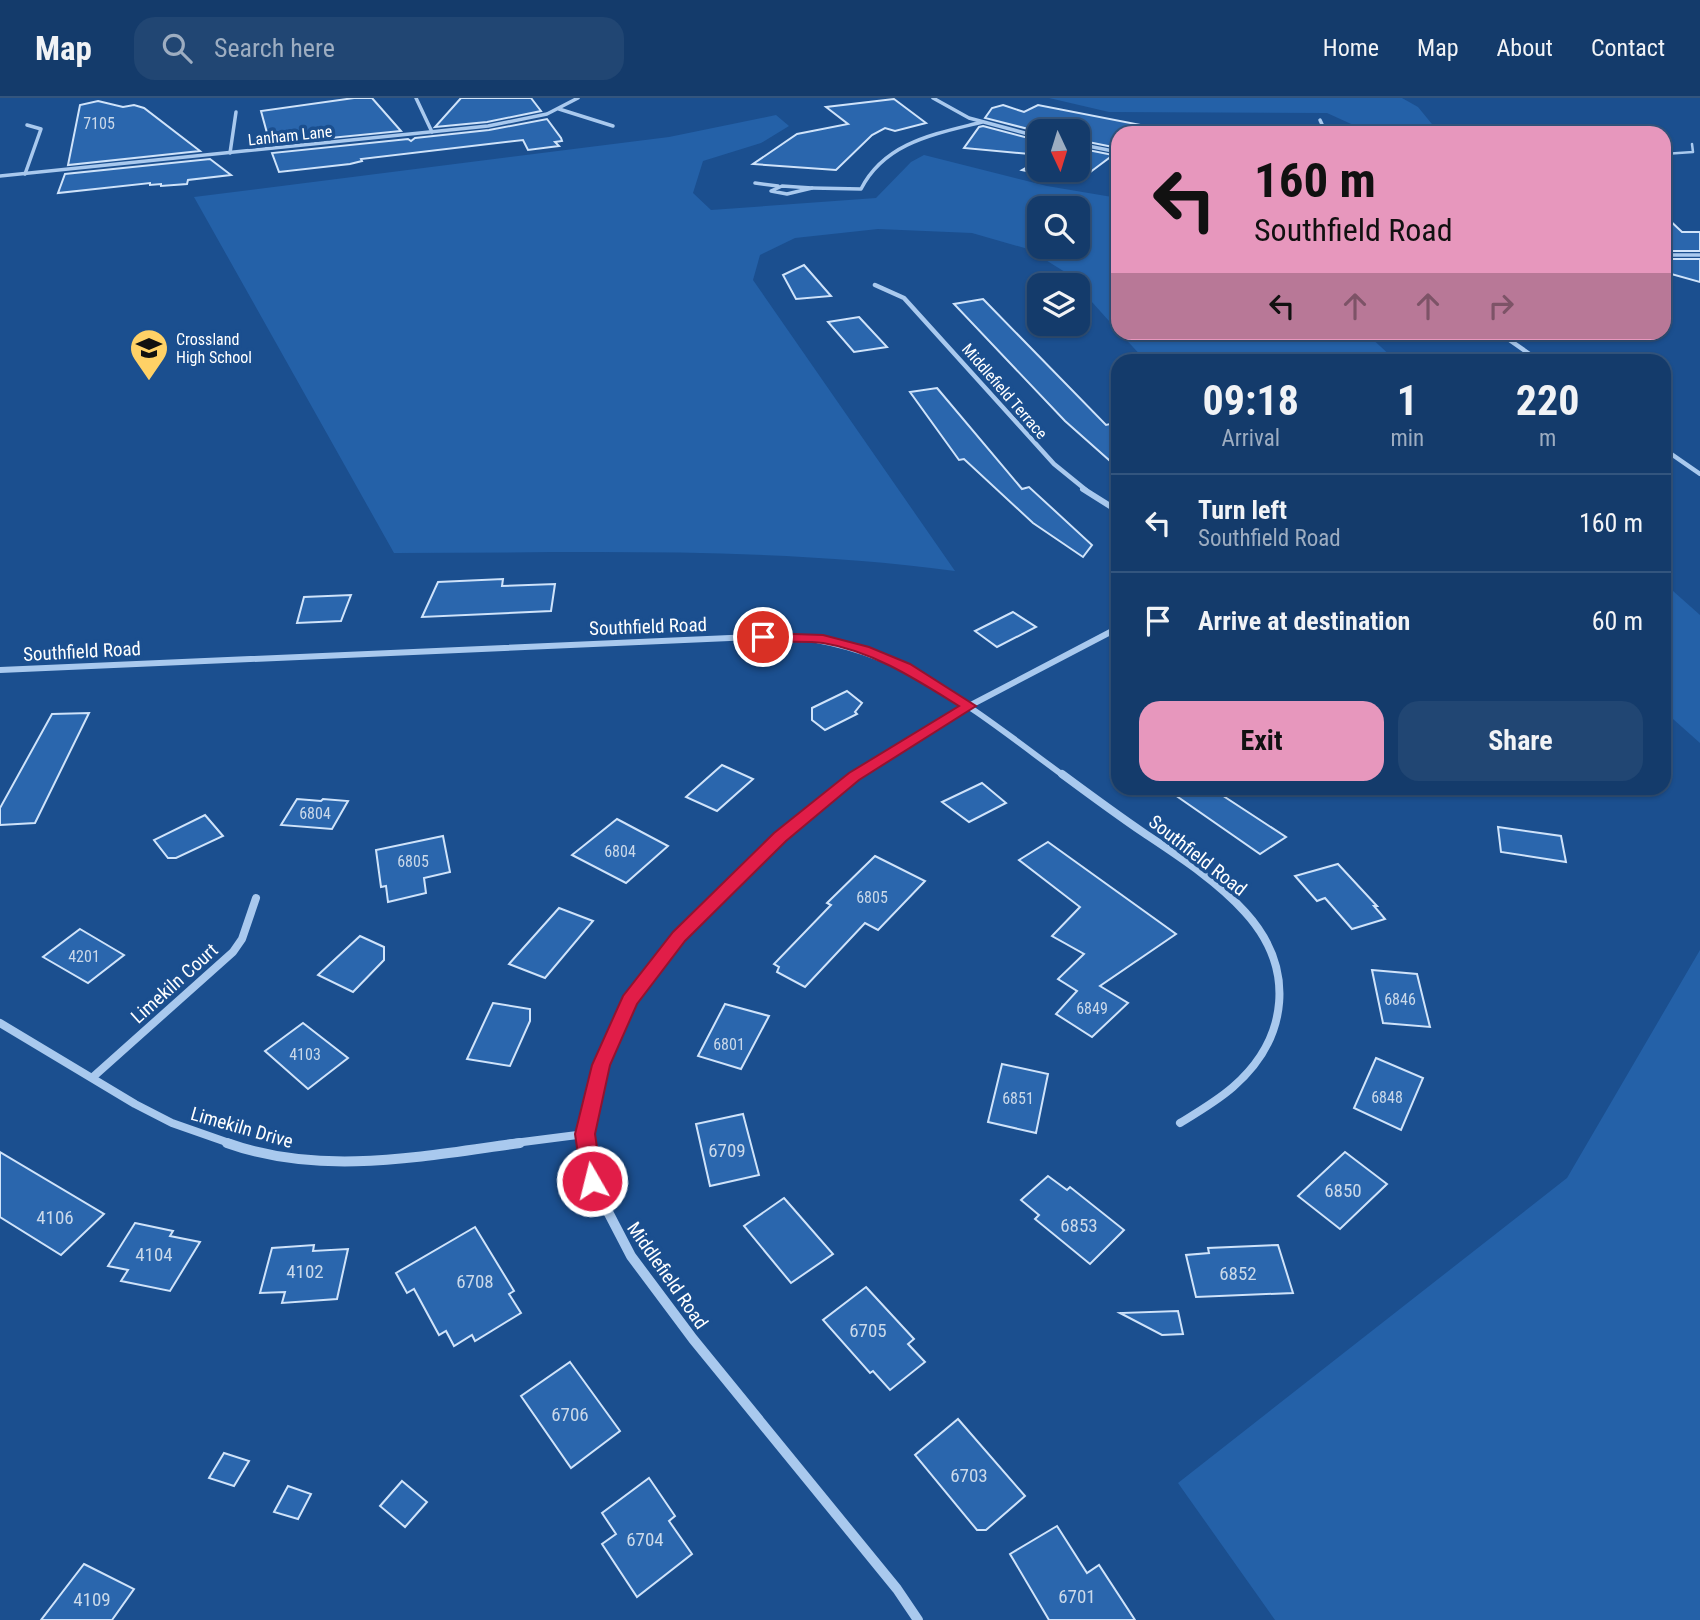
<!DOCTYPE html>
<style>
body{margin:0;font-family:"Roboto Condensed",sans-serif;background:#214673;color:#f1f3f6;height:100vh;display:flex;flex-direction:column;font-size:26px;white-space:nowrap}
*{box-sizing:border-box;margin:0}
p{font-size:23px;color:#9dadc1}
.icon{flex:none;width:38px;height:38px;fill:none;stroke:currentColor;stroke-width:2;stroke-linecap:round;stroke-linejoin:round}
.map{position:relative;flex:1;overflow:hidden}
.sheet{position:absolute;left:1111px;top:256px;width:560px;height:441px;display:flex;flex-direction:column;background:#143b6b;border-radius:21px;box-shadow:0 2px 5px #0004,0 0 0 2px #33557e}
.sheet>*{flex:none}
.guide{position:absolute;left:1111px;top:28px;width:560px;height:214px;border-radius:21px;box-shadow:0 2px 5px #0004,0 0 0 2px #33557e;background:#e797bd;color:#111;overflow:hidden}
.needle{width:46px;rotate:176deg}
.fabs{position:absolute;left:1027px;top:21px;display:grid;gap:14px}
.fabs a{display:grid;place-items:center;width:63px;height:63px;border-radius:14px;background:#143b6b;box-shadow:0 2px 5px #0004,0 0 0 2px #33557e;font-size:35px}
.pin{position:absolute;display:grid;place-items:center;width:60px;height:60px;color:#fff;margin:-30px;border:4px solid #fff;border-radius:50%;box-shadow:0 2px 7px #0007}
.me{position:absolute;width:77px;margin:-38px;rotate:352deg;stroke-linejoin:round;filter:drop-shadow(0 0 5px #0008)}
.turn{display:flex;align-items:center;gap:24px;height:147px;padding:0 28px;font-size:32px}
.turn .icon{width:91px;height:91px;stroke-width:2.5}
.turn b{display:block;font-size:49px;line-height:60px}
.lanes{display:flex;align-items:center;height:66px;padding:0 28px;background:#0003;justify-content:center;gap:35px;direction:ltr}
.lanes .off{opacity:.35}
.eta{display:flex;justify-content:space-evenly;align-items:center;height:119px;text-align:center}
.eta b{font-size:42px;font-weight:700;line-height:49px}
.primary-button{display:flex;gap:14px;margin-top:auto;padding:14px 28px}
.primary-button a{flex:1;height:80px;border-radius:21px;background:#e797bd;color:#111;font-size:28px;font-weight:700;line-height:80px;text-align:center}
.primary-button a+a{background:#214673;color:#f1f3f6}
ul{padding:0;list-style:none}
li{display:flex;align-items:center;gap:21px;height:98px;padding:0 28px;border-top:2px solid #33557e}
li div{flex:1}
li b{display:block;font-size:26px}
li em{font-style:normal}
header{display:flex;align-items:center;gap:42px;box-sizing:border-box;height:98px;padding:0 35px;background:#143b6b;border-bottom:2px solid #33557e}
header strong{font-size:33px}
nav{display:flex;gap:38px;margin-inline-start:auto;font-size:24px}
.search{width:490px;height:63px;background:#214673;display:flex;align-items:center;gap:18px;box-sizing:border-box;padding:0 24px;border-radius:21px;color:#9dadc1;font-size:26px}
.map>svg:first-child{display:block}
</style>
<header>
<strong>Map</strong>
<div class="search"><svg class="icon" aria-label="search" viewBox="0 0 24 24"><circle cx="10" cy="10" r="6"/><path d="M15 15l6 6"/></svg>Search here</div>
<nav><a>Home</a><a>Map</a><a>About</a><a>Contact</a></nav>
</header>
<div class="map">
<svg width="1700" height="1522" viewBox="0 0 1700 1522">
<rect width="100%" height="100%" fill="#1b4f8f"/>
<g fill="#2461a8" fill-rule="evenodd">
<polygon points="1049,0 1402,0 1418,9 1436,31 1360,30 1327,15 1109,14"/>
<path d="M776 17 789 28 761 45 703 63 693 95 711 112 876 100 911 64 924 57 1047 88 1118 100V233L1065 174 1028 151 972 135 878 131 795 140 760 157 753 182 955 473C769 448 581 455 394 455L194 99 669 39ZM1078 110V149H1040V110Z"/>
<polygon points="1120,235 1366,235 1395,262 1145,262"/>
<polygon points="1664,485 1700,517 1700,645 1664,613"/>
<polygon points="1700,852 1700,1522 1275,1522 1178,1385 1567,1080"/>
</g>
<g fill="#2a66ad" stroke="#cfe3fa" stroke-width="2">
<polygon points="354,0 372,0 401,33 270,46 261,13"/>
<polygon points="461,0 531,0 541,13 487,24 435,29"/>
<polygon points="894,1 926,25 895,33 885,30 872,37 836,72 753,66 797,36 848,26 826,9"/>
<polygon points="98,3 123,9 134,7 144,10 200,53 68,67 80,7"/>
<polygon points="1003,7 1024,14 1038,7 1151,29 1143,35 1118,35 1118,50 1078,42 1078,33 1040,34 985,20 992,10"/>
<polygon points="547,21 561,40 562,43 555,44 559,48 528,52 523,42 361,61 362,63 350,66 279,74 272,55 408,41 411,43 415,40 489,32"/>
<polygon points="983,28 1040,43 1040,57 964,50 979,29"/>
<polygon points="1078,50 1113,57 1077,84 1022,72 1040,62 1040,72 1078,72"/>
<polygon points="210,61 231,77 188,82 187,86 161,88 161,86 150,87 150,85 58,95 65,76"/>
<polygon points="1664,117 1682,134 1700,134 1700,153 1664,153"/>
<polygon points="1664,161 1700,161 1700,184 1664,174"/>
<polygon points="804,167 831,198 796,201 783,177"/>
<polygon points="983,201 1106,327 1110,326 1118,334 1118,370 1065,323 954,206"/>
<polygon points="859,219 887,249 854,254 828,224"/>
<polygon points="937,290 1022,391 1029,389 1092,447 1083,459 1033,425 964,361 959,362 910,294"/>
<polygon points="503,481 502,488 555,486 551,513 422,519 438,484"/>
<polygon points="351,497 341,523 297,525 304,499"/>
<polygon points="1013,514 1036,529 997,549 975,533"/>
<polygon points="847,593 862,605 855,614 857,616 825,632 812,622 812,610"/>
<polygon points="89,615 35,725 0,727 0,710 52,616"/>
<polygon points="722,667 753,681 717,713 686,699"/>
<polygon points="982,685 1006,705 969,724 942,704"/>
<polygon points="1165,690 1211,690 1286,739 1260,756"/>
<polygon points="297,701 321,703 323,701 348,703 332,731 281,727"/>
<polygon points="205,717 223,738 176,760 168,760 154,742"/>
<polygon points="617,721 668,748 626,785 572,757"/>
<polygon points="1498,729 1561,738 1566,764 1501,754"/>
<polygon points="443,738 450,774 424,780 426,795 388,804 386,788 381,789 376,752"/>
<polygon points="1048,744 1176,836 1100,888 1128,905 1092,939 1056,916 1077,893 1058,881 1084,856 1052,838 1080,809 1019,762"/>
<polygon points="875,758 925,783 878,832 865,825 805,889 777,874 779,869 774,866 831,807 827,805"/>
<polygon points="1338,766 1377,808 1374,808 1385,821 1352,831 1325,800 1317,803 1295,778"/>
<polygon points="559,810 593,823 545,880 509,866"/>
<polygon points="80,831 124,857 88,885 43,859"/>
<polygon points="360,838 384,849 384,862 353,894 318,877"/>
<polygon points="1372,872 1417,876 1430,929 1383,925"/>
<polygon points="493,905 530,911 530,923 510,968 467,961"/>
<polygon points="725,906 769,918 741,971 698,958"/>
<polygon points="303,925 348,960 308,991 265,953"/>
<polygon points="1376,960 1423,980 1401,1032 1354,1010"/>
<polygon points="1002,966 1048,976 1036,1035 988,1024"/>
<polygon points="743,1016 759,1077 710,1088 696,1026"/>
<polygon points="0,1054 104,1116 61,1157 0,1119"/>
<polygon points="1345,1054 1387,1086 1340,1131 1298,1098"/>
<polygon points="1048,1078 1067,1092 1070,1089 1124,1132 1090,1166 1035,1121 1039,1117 1021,1102"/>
<polygon points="784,1100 833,1156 791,1185 744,1128"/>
<polygon points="135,1125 173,1133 170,1138 200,1144 170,1193 121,1183 128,1172 108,1168"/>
<polygon points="475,1129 514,1193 509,1196 521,1215 475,1243 472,1237 454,1248 446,1233 439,1237 414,1191 407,1195 396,1175"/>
<polygon points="314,1147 313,1153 348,1151 337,1201 282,1205 285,1194 260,1195 272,1150"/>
<polygon points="1278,1147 1293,1195 1196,1199 1186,1157 1209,1155 1208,1150"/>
<polygon points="866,1189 914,1241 908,1246 925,1264 890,1292 873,1273 870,1275 823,1222"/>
<polygon points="1178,1213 1183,1236 1162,1237 1120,1215"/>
<polygon points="570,1264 620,1333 571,1370 521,1298"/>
<polygon points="958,1321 1025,1398 986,1432 977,1432 915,1357"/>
<polygon points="224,1355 249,1363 234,1388 209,1380"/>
<polygon points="649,1380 675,1418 669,1423 692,1456 637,1499 602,1446 616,1436 602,1415"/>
<polygon points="402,1383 427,1404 405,1429 380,1408"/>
<polygon points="288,1388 311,1396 298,1421 274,1414"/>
<polygon points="1057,1428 1087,1475 1099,1467 1135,1522 1049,1522 1010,1456"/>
<polygon points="84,1466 134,1491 112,1522 41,1522"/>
</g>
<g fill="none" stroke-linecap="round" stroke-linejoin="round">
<polyline stroke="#a9c9ee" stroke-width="2.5" points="1664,56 1693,54 1692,46"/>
<g stroke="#a9c9ee" stroke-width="3.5">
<polyline points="416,0 432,34"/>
<polyline points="933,0 969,20 1040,39"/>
<polyline points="559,11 613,28"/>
<polyline points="1320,22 1326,35"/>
<polyline points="1078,46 1118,54"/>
<polyline points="230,55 236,14"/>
<polyline points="25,76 41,31 27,27"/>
<polyline points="0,78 488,28 547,16 578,0"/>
<polyline points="755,85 778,88"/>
<polygon points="782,88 812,90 787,96 771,93"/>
<path d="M812 90 861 91C885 44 935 36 982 24"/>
<polyline points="1664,157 1700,157"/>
</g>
<g stroke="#a9c9ee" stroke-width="4.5">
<polyline points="875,187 904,200 1054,366 1086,392"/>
<polyline points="1498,234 1538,262"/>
<polyline points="1664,351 1700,376"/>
</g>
<g stroke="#a9c9ee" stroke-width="6">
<polyline points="1083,391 1118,413"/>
<path d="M0 572 778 538C895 543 974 612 1064 678"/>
<polyline points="856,678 969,608 1118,530"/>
</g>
<g stroke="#a9c9ee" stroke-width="8">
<path d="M1062 676C1089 696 1116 716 1144 735 1180 759 1217 783 1245 814 1296 870 1289 940 1233 989 1217 1003 1198 1014 1180 1025"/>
<polyline points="0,925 135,1006 172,1025 232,1046"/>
<polyline points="93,979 233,854 242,841 256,800"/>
<polyline points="507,1046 585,1036"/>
<polyline points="587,1046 585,1036 601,967 629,903 679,838 780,739 859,676"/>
</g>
<g stroke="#a9c9ee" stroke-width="10">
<path d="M227 1045C322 1079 424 1058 520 1045"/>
<polyline points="586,1045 592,1083 631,1158 693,1241 897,1491 918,1522"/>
</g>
</g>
<path fill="#e11d48" stroke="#92132f" stroke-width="2" d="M763 535 823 537 869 549 910 566 976 608 859 682 786 743 685 843 637 906 610 967 595 1036 602 1083 599 1089 592 1091 585 1089 582 1083 575 1036 592 967 623 898 673 834 774 735 849 675 959 608C917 582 873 553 823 545 801 542 779 546 758 541L756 539Z"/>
<defs>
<symbol id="school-pin" viewBox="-11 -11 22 30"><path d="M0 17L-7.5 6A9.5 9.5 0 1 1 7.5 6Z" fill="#ffd166" stroke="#1b4f8f"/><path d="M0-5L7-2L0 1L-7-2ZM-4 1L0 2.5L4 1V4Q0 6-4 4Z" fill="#111"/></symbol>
</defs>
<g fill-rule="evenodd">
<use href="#school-pin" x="127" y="228" width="44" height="60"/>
</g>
<g text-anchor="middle" stroke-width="7" stroke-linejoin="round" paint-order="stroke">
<g font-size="16" fill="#cad9ea">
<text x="99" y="31">7105</text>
<text x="315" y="721">6804</text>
<text x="620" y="759">6804</text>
<text x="413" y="769">6805</text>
<text x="872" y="805">6805</text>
<text x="84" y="864">4201</text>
<text x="1400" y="907">6846</text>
<text x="1092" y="916">6849</text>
<text x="729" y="952">6801</text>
<text x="305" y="962">4103</text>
<text x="1387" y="1005">6848</text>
<text x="1018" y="1006">6851</text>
</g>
<g font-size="16" fill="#fff" stroke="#1b4f8f">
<text transform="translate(290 37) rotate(-6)" y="6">Lanham Lane</text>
<text transform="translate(1005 293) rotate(49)" y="6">Middlefield Terrace</text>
</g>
<g font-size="16" fill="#fff" stroke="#1b4f8f" text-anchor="start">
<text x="176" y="247">Crossland<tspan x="176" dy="18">High School</tspan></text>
</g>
<g font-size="19" fill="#fff" stroke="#1b4f8f">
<text transform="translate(648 528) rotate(-2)" y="7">Southfield Road</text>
<text transform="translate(82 553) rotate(-3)" y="7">Southfield Road</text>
<text transform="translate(1198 757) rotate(38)" y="7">Southfield Road</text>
<text transform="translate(174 885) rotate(-42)" y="7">Limekiln Court</text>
<text transform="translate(242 1029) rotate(16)" y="7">Limekiln Drive</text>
<text transform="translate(668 1177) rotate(55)" y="7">Middlefield Road</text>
</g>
<g font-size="19" fill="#cad9ea">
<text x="727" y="1059">6709</text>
<text x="1343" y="1099">6850</text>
<text x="55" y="1126">4106</text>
<text x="1079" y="1134">6853</text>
<text x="154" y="1163">4104</text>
<text x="305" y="1180">4102</text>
<text x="1238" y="1182">6852</text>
<text x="475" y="1190">6708</text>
<text x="868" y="1239">6705</text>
<text x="570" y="1323">6706</text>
<text x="969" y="1384">6703</text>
<text x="645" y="1448">6704</text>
<text x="1077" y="1505">6701</text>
<text x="92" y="1508">4109</text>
</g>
</g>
</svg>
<div class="fabs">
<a><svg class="needle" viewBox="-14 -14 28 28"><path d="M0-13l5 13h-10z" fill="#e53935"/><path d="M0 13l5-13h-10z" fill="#9dadc1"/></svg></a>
<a><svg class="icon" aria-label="search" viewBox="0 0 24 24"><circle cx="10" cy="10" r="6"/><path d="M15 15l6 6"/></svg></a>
<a><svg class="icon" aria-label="layers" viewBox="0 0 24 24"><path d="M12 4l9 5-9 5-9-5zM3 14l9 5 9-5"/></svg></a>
</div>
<div class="pin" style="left:763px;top:539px;background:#d93025"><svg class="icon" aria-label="arrive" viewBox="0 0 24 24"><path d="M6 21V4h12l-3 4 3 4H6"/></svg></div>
<svg class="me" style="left:592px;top:1083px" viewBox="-20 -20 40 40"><circle r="17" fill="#e11d48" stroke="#fff" stroke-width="3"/><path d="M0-11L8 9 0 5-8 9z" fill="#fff"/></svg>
<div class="guide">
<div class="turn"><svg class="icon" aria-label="left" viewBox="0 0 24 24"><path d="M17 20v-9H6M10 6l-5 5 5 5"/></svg><div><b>160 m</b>Southfield Road</div></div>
<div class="lanes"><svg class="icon" aria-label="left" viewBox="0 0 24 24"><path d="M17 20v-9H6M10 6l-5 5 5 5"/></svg><svg class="icon off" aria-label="ahead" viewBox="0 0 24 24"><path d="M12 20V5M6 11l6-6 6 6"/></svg><svg class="icon off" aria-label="ahead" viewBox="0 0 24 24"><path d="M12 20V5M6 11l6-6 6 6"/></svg><svg class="icon off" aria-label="right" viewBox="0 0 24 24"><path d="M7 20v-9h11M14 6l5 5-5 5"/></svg></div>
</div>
<section class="sheet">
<div class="eta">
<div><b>09:18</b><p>Arrival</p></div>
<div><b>1</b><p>min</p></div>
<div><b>220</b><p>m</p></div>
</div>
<ul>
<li><svg class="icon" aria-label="left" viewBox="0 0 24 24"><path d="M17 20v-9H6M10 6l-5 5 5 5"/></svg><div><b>Turn left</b><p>Southfield Road</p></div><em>160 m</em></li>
<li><svg class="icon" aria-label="arrive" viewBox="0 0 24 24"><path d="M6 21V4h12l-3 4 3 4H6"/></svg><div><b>Arrive at destination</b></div><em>60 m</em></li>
</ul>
<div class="primary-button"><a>Exit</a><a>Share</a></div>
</section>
</div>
